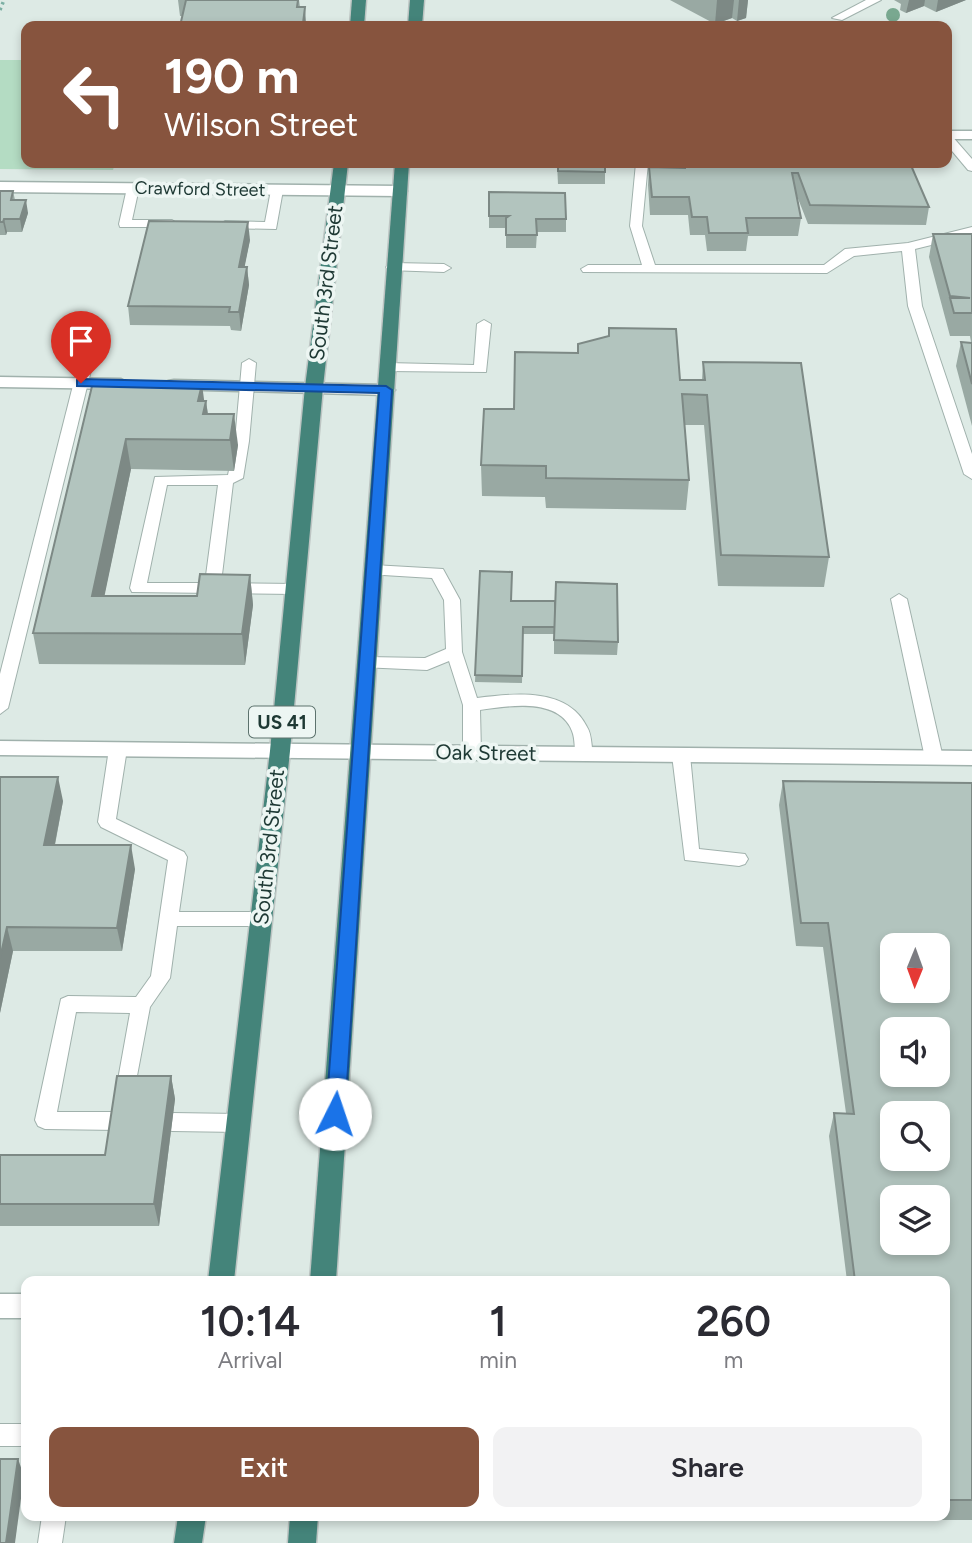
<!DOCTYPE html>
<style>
body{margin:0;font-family:Figtree,sans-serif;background:#f2f2f3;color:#2b2b33;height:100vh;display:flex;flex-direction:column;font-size:26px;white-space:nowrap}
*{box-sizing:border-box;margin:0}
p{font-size:23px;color:#7c7c81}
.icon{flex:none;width:38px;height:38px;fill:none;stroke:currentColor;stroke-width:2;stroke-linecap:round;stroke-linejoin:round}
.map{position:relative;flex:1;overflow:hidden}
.panel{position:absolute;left:21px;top:1276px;width:929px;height:245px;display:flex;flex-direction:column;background:#fff;border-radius:14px;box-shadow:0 4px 10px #0003}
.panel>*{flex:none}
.hud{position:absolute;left:21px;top:21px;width:931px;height:147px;border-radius:14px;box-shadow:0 4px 10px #0003;background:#87543e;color:#fff;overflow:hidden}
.needle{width:46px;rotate:181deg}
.buttons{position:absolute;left:880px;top:933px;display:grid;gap:14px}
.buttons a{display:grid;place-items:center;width:70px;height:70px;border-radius:14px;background:#fff;box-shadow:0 4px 10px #0003;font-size:35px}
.pin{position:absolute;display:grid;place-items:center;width:60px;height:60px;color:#fff;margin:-72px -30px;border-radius:50% 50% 50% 0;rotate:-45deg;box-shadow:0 0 7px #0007}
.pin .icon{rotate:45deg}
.me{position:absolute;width:77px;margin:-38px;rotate:4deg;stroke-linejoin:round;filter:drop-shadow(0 0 5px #0008)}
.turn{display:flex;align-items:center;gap:24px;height:147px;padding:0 28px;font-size:32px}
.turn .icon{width:91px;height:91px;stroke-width:2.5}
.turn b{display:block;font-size:49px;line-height:60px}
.eta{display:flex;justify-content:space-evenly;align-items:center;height:119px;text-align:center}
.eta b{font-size:42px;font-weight:600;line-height:49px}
.cta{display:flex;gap:14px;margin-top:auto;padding:14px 28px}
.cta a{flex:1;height:80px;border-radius:14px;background:#87543e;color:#fff;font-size:28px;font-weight:600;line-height:80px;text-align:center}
.cta a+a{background:#f2f2f3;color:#2b2b33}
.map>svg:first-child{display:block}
</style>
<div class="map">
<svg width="972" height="1543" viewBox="0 0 972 1543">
<rect width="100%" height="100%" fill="#ddeae5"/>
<polygon fill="#b4dcc3" points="0,60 26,60 26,163 115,163 113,170 0,169"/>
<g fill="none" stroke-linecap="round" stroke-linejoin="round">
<defs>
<g id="service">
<polygon points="866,0 881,0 842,20 832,18"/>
<polygon points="947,134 951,135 972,159 972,171 968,170 947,145"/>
<polygon points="636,163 648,163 642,226 655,265 824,265 845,249 908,243 972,227 972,235 915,249 922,306 972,454 972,479 964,474 908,306 902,251 854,256 827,273 583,272 581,269 588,265 642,265 630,226"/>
<polygon points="133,184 139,188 132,220 172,220 178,224 177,227 120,227 119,224 127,188"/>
<polygon points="277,186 283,190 276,229 220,228 219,225 225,221 265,222 271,190"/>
<polygon points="393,263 444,264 451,268 444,272 388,270 386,267"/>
<polygon points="484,320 491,324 486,372 387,371 380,367 387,363 474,365 477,324"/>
<polygon points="92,334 99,338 8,708 0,714 0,674 85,338"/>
<path d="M249 359 256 363 249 441 243 478 233 483 221 583 295 584 303 589 295 594 132 592 130 588 155 477 228 475 235 441 242 363ZM167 485H218L205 583H147Z"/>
<path d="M373 565 443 569 460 600 462 652 477 698C514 693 568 687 587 727 592 735 591 745 593 754L590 758H578C573 750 576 740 572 731 559 697 507 706 480 710L481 753 478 757H466L463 753V705L449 661 427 670 361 667 359 663 367 657 425 658 446 649 444 600 432 578 367 574 365 570Z"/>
<polygon points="899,594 907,599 943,758 934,764 925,758 891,599"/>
<polygon points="118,743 127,749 116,819 184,852 187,857 179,912 261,912 268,914 270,919 268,924 261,926 177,926 170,978 150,1007 133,1097 126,1099 119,1097 116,1091 130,1013 76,1012 57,1112 119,1112 126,1115 129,1121 126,1127 119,1130 45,1129 38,1126 35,1120 61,999 68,996 136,997 151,976 168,860 101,827 98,822 109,749"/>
<polygon points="681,749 690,755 699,849 745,854 748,859 745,864 739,866 685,860 672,755"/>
<polygon points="172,1113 239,1114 246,1117 249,1123 246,1129 239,1132 172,1131 165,1128 162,1122 165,1116"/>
<rect x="0" y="1424" width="26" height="22"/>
<polygon points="42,1516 66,1516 62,1543 38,1543"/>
</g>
<g id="minor">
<rect x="947" y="131" width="25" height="8"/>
<polygon points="0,182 399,186 407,191 399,196 0,192"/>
<polygon points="0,377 121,379 130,384 121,389 0,387"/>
<polygon points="174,380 386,385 395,390 386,395 168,389 165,385 168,381"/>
<polygon points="0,741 972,751 972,765 0,755"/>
<rect x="0" y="1294" width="26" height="24"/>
</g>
<g id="trunk">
<polygon points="352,0 366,0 364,26 350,26"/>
<polygon points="410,0 424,0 422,26 408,26"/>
<polygon points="334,163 348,163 323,387 290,751 234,1281 208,1281 270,751 305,387"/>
<polygon points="395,163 409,163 336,1281 310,1281"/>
<polygon points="178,1516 206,1516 202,1543 174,1543"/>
<polygon points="290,1516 318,1516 316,1543 288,1543"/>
</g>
</defs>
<use href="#service" stroke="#a0b1ac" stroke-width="2"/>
<use href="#minor" stroke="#a0b1ac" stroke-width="3"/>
<use href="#trunk" stroke="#bcc4c2" stroke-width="3"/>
<polyline stroke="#7bafa3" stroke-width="3.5" stroke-dasharray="2.5 3.5" stroke-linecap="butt" points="0,10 4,0"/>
<use href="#service" fill="#fff" fill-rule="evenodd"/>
<use href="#minor" fill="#fff" fill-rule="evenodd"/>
<use href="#trunk" fill="#44847a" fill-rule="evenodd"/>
</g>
<circle fill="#79a890" cx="893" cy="15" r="7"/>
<g fill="#99a9a3">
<polygon points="178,0 299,0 300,7 306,26 180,26 182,16 180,16"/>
<polygon points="670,0 748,0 746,18 737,21 732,18 715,24"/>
<polygon points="894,0 966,0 936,12 924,6 906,13 900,10 901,4"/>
<polygon points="557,163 605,163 605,184 558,184"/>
<polygon points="685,163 910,163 929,207 926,225 808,224 795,191 801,218 798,236 748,236 746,251 707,251 705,235 690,235 688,215 650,215 648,185 649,167 685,168"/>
<polygon points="0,191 13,191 15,200 28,213 22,232 7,232 6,235 0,235"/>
<polygon points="489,192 566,219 566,232 537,232 536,248 506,248 506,228 489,228"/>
<polygon points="933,234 972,234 972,426 956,366 961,342 971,342 970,336 950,336 929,257"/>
<polygon points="250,240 244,267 247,267 249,285 241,331 231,330 230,326 130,325 128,306"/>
<polygon points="609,328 680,380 702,380 703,362 829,557 824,587 718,586 704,425 684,425 689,480 686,510 546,508 545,497 482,496 481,465 514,409 578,353 578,344 608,336"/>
<polygon points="93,382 206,401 208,414 238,445 234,471 131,469 104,596 197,596 250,575 253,605 245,665 39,664 33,633"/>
<polygon points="480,571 511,601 618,642 617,655 554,654 554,634 523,634 522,683 475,682"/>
<polygon points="0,777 63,801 55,845 135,869 122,951 13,951 0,1013"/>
<polygon points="783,781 972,783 972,1520 894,1520 894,1516 945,1516 945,1281 847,1281 829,1136 834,1113 846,1113 823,947 796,946 779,805"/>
<polygon points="171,1076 175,1099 159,1226 0,1226 0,1155 105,1155"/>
</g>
<g fill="#7d8985">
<polygon points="717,0 734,0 732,18 715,24"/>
<polygon points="739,0 748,0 746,18 737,21"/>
<polygon points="909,0 925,0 924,6 906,13"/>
<polygon points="938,0 966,0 936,12"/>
<polygon points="305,7 306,24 306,26 303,26"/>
<polygon points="26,200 28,213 22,232 20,219"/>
<polygon points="4,219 7,232 6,235 3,222"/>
<polygon points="248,222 250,240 241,285 239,267"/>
<polygon points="247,267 249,285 241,331 239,312"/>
<polygon points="202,384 205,407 206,401 210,431 198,401"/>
<polygon points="234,414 238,445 234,471 230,440"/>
<polygon points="126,439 131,469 98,627 92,596"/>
<polygon points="250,575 253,605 245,665 242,634"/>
<polygon points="58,777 63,801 50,869 44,845"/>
<polygon points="131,845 135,869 122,951 117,928"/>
<polygon points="7,927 13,951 0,1013 0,958"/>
<polygon points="171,1076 175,1099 159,1226 154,1204"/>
<polygon points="18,1459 24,1476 15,1543 6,1543"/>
</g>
<g fill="#b2c4be" stroke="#7d8985" stroke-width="2" fill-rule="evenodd">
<polygon points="186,0 298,0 297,7 305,7 303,23 297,23 297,26 180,26"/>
<polygon points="558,163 605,163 605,172 558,171"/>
<polygon points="685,163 910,163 929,207 810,205 798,173 792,173 801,218 746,218 748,233 709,233 707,217 692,217 689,197 652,197 649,167 685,168"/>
<polygon points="0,191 13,191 11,200 26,200 20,219 4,219 3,222 0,222"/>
<polygon points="489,192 565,193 566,219 536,219 537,235 506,235 506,218 509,216 489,216"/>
<polygon points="149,221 248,222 239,267 247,267 239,312 229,312 230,307 128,306"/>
<polygon points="933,234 972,234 972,313 954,313 950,298 970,298 950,296"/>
<polygon points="609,328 676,329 680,380 705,380 703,362 801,363 829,557 721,555 707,395 682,394 689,480 546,478 546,466 481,465 484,409 514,409 515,352 578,353 578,344 609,336"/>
<polygon points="961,342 972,343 972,384"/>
<polygon points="93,382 202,384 198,401 206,401 203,414 234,414 230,440 126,439 92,596 197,596 200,574 250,575 242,634 33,633"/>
<polygon points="480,571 512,572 511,601 555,601 555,627 523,627 522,676 475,675"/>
<polygon points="556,582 617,584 618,642 554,640"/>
<polygon points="0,777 58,777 44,845 131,845 117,928 7,927 0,958"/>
<path d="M783 781 972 783V1500H945V1281H855L834 1113 854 1114 828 923H801ZM892 945H938V990H892ZM892 1029H938V1074H892ZM892 1113H938V1158H892ZM892 1197H938V1242H892Z"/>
<polygon points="117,1076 171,1076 154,1204 0,1204 0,1155 105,1155"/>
<polygon points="0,1459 18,1459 6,1543 0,1543"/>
</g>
<polygon fill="#1a73e8" stroke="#114b97" stroke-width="2" points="81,379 386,386 392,390 345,1114 342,1119 335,1122 329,1119 326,1114 379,393 77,386 77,380"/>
<g text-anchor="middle" stroke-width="7" stroke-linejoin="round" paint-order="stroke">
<g font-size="18" fill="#1e3934" stroke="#edf6f3">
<text transform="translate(200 189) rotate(1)" y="6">Crawford Street</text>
</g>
<rect fill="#edf6f3" stroke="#5c726d" stroke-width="2" x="249" y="706.5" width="66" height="31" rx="5"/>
<g font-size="19" font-weight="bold" fill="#1e3934">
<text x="282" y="729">US 41</text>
</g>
<g font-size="21" fill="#1e3934" stroke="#edf6f3">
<text transform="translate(326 283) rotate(-83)" y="7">South 3rd Street</text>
<text transform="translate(486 753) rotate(1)" y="7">Oak Street</text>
<text transform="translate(269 847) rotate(-84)" y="7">South 3rd Street</text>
</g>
</g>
</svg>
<div class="buttons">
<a><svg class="needle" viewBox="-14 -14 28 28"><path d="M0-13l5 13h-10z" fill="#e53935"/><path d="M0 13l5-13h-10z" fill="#7c7c81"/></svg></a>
<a><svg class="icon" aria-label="sound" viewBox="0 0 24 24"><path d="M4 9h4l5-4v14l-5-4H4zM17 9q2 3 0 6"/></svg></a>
<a><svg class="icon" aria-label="search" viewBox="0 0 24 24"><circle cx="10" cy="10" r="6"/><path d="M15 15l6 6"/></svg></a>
<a><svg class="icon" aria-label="layers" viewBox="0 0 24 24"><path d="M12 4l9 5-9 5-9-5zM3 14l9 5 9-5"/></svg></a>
</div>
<div class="pin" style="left:81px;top:383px;background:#d93025"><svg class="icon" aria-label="arrive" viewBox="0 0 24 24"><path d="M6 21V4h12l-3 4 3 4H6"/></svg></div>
<svg class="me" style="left:335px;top:1114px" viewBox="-20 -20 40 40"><circle r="19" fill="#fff"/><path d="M0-13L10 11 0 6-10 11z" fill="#1a73e8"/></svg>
<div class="hud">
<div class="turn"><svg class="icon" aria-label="left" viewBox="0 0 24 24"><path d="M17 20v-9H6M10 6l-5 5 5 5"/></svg><div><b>190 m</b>Wilson Street</div></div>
</div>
<section class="panel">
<div class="eta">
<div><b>10:14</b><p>Arrival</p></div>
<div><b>1</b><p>min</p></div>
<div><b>260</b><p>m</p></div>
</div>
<div class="cta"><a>Exit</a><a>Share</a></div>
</section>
</div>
